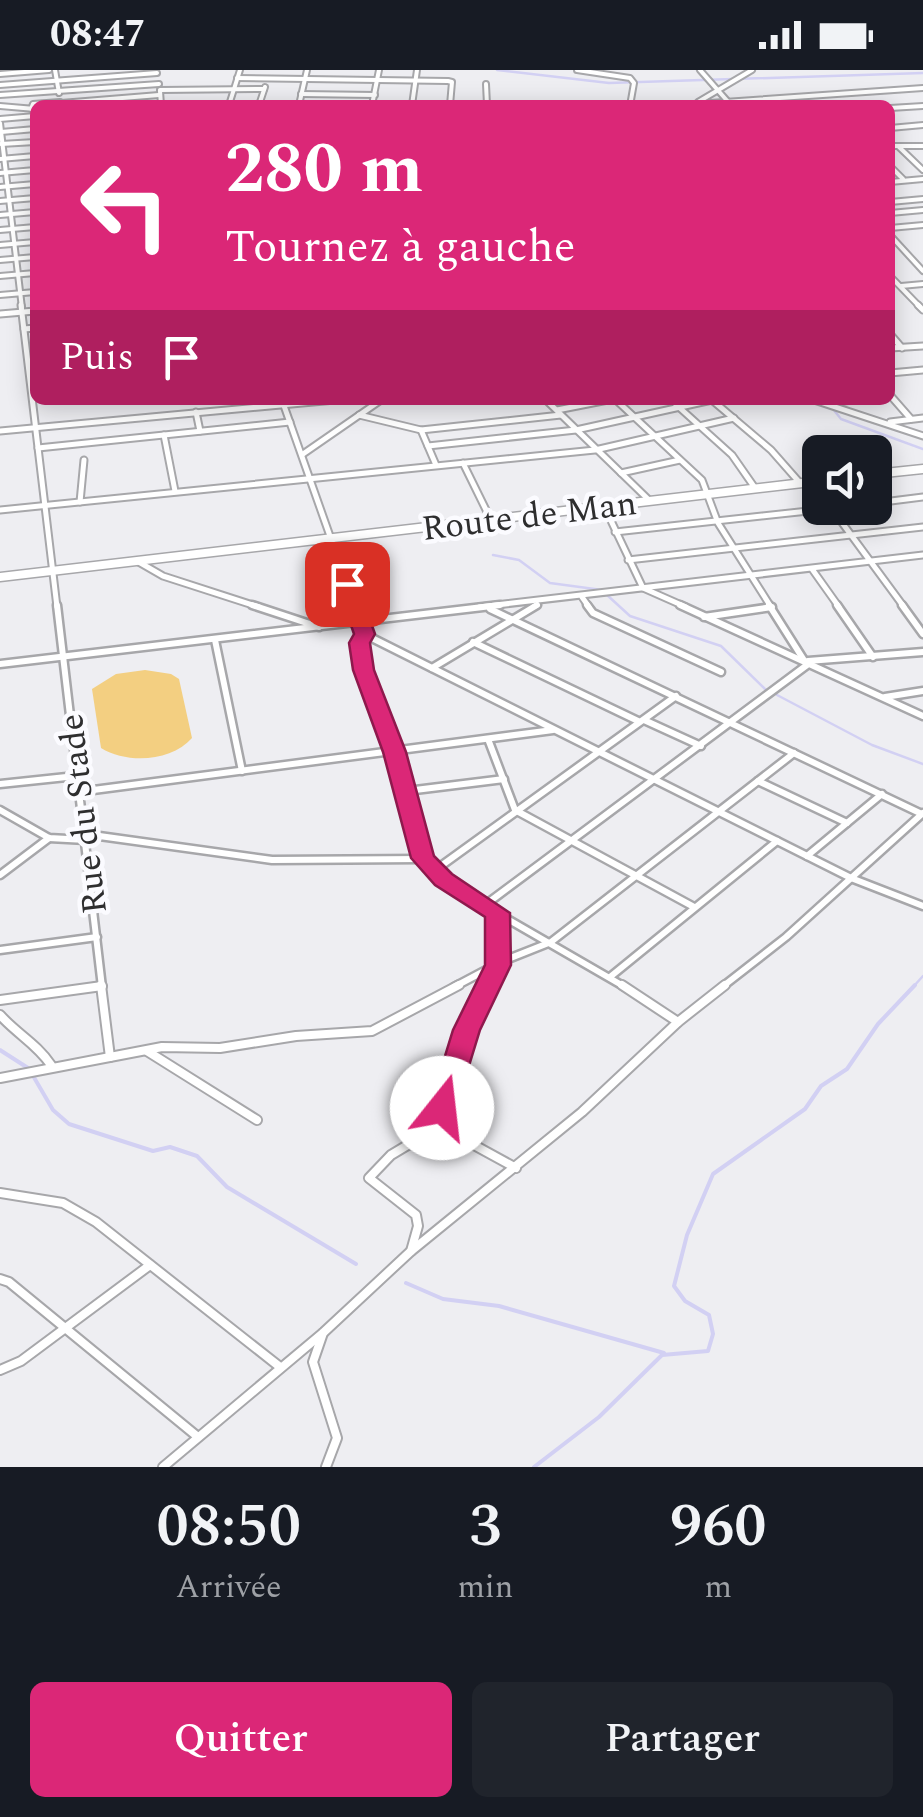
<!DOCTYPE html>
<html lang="fr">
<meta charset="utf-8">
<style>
body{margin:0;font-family:Spectral,serif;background:#20242c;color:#f1f3f6;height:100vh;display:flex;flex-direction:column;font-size:38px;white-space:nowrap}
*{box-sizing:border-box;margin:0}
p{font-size:32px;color:#9ea1a6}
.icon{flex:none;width:55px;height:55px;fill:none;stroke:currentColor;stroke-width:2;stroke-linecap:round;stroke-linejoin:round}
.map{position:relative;height:1397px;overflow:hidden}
.details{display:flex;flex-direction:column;background:#171b24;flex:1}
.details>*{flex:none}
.banner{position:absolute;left:30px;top:30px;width:865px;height:305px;border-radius:15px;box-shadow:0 5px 25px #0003;background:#db2777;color:#fff;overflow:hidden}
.buttons{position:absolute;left:802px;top:365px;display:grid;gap:20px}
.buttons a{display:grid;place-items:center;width:90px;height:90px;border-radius:15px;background:#171b24;box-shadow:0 5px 25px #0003;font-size:50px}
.pin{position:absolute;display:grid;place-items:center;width:85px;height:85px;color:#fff;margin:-42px;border-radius:20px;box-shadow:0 5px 15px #0006}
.me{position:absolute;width:110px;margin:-55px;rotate:16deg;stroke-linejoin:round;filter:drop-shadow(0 0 8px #0008)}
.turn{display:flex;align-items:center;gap:35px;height:210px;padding:0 30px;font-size:45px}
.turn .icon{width:130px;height:130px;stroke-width:2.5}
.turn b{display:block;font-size:70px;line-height:85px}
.then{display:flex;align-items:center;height:95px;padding:0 30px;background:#0003;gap:20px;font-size:38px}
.eta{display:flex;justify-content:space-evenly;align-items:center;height:170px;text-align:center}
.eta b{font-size:60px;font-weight:600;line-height:70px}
.action{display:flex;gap:20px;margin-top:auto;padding:20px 30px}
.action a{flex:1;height:115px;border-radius:15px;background:#db2777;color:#fff;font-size:40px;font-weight:600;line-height:115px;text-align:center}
.action a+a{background:#20242c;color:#f1f3f6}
.status{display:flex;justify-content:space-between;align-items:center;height:70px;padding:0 50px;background:#171b24;direction:ltr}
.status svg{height:28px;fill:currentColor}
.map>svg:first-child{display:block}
</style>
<div class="status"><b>08:47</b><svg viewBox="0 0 49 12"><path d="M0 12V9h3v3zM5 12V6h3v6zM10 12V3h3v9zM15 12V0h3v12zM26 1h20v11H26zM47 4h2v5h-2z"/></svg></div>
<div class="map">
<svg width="923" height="1397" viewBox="0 0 923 1397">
<rect width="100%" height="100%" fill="#eeeef2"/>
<path fill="#f3cf81" d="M145 600 171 604 179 609 192 668C171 692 127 694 101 678L92 619 116 604Z"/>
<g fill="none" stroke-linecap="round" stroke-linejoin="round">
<g stroke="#d2d0f3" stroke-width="2.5">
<polyline points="497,0 609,13 923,3"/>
<polyline points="833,339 841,349 923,379"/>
<polyline points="493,485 519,490 550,513 602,520"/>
<polyline points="607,525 630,546 721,576 766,620"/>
<polyline points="777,625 872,675 923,694"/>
<polyline points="913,917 923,906"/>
</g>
<g stroke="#d2d0f3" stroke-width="4">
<polyline points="0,980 28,998"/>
<polyline points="32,1004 53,1040 69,1054 153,1081 170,1077 197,1086 227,1117 356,1194"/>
<polyline points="406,1213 443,1229 499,1236 664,1283"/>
<polyline points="534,1397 599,1347 662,1285 708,1281 713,1264 709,1245 685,1231 674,1216 687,1165 713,1104 805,1039 821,1016 847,999 878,954 915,915"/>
</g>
<defs>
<g id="minor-far3">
<polyline points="55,0 59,23"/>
<polyline points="577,0 630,8 634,13 631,30"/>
<polyline points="700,0 730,34"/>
<polyline points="0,4 49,0"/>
<polyline points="237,8 448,11 452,12 450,35"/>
<polyline points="486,14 487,35"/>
<polyline points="0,15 157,3"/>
<polyline points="160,20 264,19"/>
<polyline points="160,21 161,35"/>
<polyline points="301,24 375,25"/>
<polyline points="0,25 159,14"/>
<polyline points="698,32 752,0"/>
<polyline points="61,33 159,25"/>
<polyline points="229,35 240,0"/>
<polyline points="259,35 265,17"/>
<polyline points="299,35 307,0"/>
<polyline points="372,35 379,0"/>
<polyline points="412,35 417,0"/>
<polyline points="493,35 537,35"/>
<polyline points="681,35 923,18"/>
<polyline points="0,36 35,39"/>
<polyline points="890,38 923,36"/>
<polyline points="31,39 33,34 60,32"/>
<polyline points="0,49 35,46"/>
<polyline points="0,53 22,238"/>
<polyline points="890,58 923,55"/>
<polyline points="1,62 35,59"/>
<polyline points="1,74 35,72"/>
<polyline points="891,76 923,76"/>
<polyline points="899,77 923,100"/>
<polyline points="0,89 35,86"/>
<polyline points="890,96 903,109"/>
<polyline points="0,103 35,100"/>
<polyline points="890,112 923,109"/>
<polyline points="0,117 35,114"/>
<polyline points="0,131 35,128"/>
<polyline points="890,132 923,129"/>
<polyline points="890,143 923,140"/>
<polyline points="0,145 35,142"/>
<polyline points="890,158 923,155"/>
<polyline points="0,160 35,157"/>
<polyline points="890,165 923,201"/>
<polyline points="0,175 35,172"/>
<polyline points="0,190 35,187"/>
<polyline points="0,206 35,203"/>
<polyline points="890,206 921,238"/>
<polyline points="901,216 923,214"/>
<polyline points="0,225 35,222"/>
</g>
<g id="minor-far2">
<polyline points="21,235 57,537"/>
<polyline points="918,235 923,240"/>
<polyline points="0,244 35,241"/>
<polyline points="24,259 35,258"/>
<polyline points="890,264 902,278"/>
<polyline points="890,278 923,276"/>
<polyline points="890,303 923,300"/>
<polyline points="890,325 911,349"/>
<polyline points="282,330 355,537"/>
<polyline points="546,330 650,431"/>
<polyline points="616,330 702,410 718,453 771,537"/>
<polyline points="671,330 732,385 755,418"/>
<polyline points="814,330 923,366"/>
<polyline points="829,333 852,330"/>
<polyline points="557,340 608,330"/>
<polyline points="196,342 200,361"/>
<polyline points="359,345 421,360 561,345"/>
<polyline points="890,352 923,348"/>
<polyline points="421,360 436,395"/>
<polyline points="0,361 335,330"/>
<polyline points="164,365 175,421"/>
<polyline points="428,376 576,360 712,330 771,380 800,413"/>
<polyline points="38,378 290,352"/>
<polyline points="303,384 381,330"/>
<polyline points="463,393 491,450"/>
<polyline points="621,403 680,390"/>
<polyline points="812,412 820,422"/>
<polyline points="80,432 84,390"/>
<polyline points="875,433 923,427"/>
<polyline points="604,436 643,518 686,537"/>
<polyline points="832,439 904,537"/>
<polyline points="0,440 595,380 734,348"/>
<polyline points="615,462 836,438"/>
<polyline points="628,490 923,457"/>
<polyline points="137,491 163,506 259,537"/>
<polyline points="812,499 839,537"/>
<polyline points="582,527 589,537"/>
<polyline points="479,537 923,485"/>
<polyline points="533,537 537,535"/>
</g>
<g id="minor-far1">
<polyline points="57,535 102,917"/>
<polyline points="252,535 319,557"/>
<polyline points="354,535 364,564 851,808 923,836"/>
<polyline points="587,535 593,543 721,602"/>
<polyline points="680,535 923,646"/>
<polyline points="837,535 873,587"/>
<polyline points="902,535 923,564"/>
<polyline points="490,539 922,744"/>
<polyline points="704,547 772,537"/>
<polyline points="364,564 359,573 363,600 395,682 426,794 497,843 625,917"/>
<polyline points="215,570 242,701"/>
<polyline points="473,572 638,651"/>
<polyline points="808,591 923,582"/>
<polyline points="0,594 500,535"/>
<polyline points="432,598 537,535"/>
<polyline points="885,627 923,621"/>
<polyline points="644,650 701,676"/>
<polyline points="488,669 515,740 694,837"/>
<polyline points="758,711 847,753"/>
<polyline points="0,714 76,706"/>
<polyline points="407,721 504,709"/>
<polyline points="78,722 553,660"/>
<polyline points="0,740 49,768 86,770"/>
<polyline points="85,764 272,790 423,789"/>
<polyline points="807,786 882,724"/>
<polyline points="434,801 676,626"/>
<polyline points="0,805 49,768"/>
<polyline points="485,835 807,595 769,535"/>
<polyline points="0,880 97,867"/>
<polyline points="610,907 777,771"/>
<polyline points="94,917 102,916"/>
<polyline points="454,917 503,891 551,872 794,683"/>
<polyline points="488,917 498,895 497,843"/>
<polyline points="722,917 786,867 923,743"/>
</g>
<g id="minor">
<polyline points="101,915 110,987"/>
<polyline points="622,915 678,952"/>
<polyline points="0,930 102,916"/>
<path d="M0 945C17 964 37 974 51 995"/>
<polyline points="147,981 257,1050"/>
<polyline points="0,1008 162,977 220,978 296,966 372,961 459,915"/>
<polyline points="442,1045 460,1057 474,1075 516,1098"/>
<polyline points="0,1123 63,1133 96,1152 280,1297"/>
<polyline points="411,1181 418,1156 416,1145 369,1108 391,1085 431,1061 439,1051 461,975 489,915"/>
<polyline points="0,1209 9,1212 198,1367"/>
<polyline points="323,1263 313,1292 337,1368 326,1397"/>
<polyline points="0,1300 21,1291 150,1195"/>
<polyline points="163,1397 324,1262 410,1182 582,1042 678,952 725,915"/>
</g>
<g id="highway">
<polyline points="875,404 923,399"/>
<polyline points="0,507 820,411"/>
</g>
</defs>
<use href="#minor-far3" stroke="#a7a7aa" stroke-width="8"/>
<use href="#minor-far2" stroke="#a7a7aa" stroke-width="9"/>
<use href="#minor-far1" stroke="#a7a7aa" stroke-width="11"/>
<use href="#minor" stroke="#a7a7aa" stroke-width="12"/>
<use href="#highway" stroke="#a7a7aa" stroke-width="11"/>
<use href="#minor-far3" stroke="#fff" stroke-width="4"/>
<use href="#minor-far2" stroke="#fff" stroke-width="5"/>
<use href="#minor-far1" stroke="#fff" stroke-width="6"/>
<use href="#minor" stroke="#fff" stroke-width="8"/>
<use href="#highway" stroke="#fff" stroke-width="8"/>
</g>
<polygon fill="#db2777" stroke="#8e194d" stroke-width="2.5" points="347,508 357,514 375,564 370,573 374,600 406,682 434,786 452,804 510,843 511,895 480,960 456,1038 452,1045 433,1045 429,1038 453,960 485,895 485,847 435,815 411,788 383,682 353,600 349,573 354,564 337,514"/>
<g text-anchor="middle" stroke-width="9" stroke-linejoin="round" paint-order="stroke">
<g font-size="35" fill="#2e2e2f" stroke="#fbfbff">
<text transform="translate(529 445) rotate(-7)" y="12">Route de Man</text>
<text transform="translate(82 744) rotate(-97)" y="12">Rue du Stade</text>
</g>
</g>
</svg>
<div class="buttons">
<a><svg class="icon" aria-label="sound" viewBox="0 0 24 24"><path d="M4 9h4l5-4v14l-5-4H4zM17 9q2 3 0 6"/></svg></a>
</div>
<div class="pin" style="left:347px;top:514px;background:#d93025"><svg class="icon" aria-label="arrive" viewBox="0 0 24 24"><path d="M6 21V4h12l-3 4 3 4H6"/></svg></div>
<svg class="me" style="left:442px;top:1038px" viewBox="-20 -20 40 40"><circle r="19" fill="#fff"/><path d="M0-13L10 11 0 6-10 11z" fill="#db2777"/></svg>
<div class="banner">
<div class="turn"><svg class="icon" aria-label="left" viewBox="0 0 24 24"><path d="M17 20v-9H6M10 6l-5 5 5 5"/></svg><div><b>280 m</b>Tournez à gauche</div></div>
<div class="then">Puis<svg class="icon" aria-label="arrive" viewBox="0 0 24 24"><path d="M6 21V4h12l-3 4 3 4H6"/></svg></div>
</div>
</div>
<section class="details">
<div class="eta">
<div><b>08:50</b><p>Arrivée</p></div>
<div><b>3</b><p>min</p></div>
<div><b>960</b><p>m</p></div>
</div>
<div class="action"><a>Quitter</a><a>Partager</a></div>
</section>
